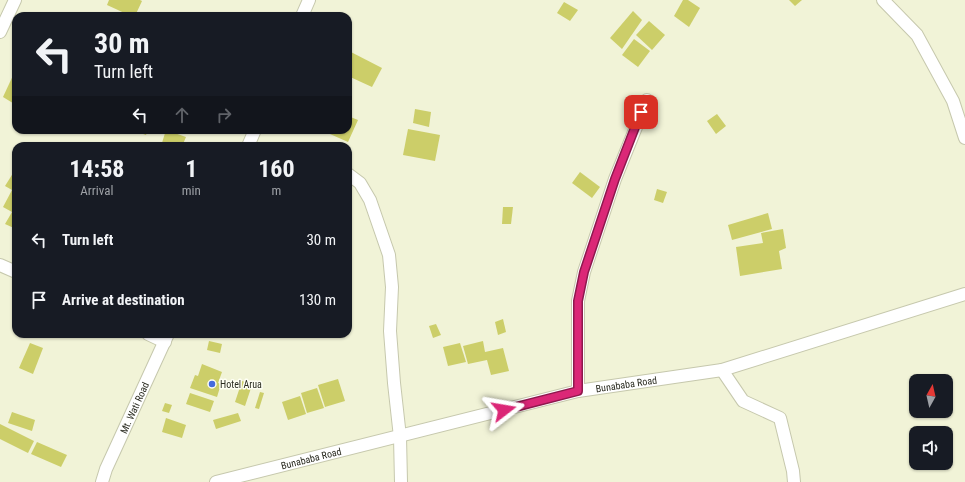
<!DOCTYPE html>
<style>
body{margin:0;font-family:"Roboto Condensed",sans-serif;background:#20242c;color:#f1f3f6;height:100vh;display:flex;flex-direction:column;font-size:15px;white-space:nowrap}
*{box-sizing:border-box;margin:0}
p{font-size:13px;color:#9ea1a6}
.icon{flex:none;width:22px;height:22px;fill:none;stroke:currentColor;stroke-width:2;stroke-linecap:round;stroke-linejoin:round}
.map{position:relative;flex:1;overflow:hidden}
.drawer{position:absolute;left:12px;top:142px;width:340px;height:196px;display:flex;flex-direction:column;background:#171b24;border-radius:12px;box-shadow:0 1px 3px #0004}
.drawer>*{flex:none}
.top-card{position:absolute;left:12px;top:12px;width:340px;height:122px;border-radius:12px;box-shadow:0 1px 3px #0004;background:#171b24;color:#f1f3f6;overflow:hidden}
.needle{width:26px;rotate:8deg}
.tools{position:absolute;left:909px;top:374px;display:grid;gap:8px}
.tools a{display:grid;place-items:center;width:44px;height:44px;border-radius:8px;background:#171b24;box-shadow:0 1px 3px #0004;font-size:20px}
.pin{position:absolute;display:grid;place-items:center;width:34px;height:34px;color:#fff;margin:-17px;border-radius:8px;box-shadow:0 2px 6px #0006}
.me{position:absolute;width:44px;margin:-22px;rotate:76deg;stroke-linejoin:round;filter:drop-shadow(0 0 3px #0008)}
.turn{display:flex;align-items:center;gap:14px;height:84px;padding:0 16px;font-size:18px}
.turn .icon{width:52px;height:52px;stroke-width:2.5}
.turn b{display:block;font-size:28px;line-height:34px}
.lanes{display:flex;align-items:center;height:38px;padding:0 16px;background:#0003;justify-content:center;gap:20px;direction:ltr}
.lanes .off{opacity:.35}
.eta{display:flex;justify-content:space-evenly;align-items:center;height:68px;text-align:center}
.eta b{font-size:24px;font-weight:700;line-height:28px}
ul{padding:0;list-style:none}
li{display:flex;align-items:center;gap:12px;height:60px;padding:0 16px}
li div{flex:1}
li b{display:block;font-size:15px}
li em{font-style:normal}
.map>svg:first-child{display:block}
</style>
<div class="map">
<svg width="965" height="482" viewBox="0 0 965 482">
<rect width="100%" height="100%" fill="#f1f3d7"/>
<g fill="#ccce69">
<polygon points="109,0 140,0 142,1 135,16 131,16 107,5"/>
<polygon points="683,0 688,0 700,8 689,27 674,16"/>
<polygon points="789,0 802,0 795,6"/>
<polygon points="564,2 578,10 570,21 557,13"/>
<polygon points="633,11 642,20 622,49 610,38"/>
<polygon points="649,21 665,35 652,50 636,35"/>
<polygon points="634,39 650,51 638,67 622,55"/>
<polygon points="349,51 382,68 372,87 348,76"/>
<polygon points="16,69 16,105 3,97"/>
<polygon points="415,109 431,112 429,127 413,123"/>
<polygon points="717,114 726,126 716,134 707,121"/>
<polygon points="348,116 358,120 348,142 321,130 348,130"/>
<polygon points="408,129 440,135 435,161 403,155"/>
<polygon points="132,130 148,130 146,135"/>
<polygon points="166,130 186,137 183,144 188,146 161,146"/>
<polygon points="15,170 16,171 16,229 5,224 12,212 3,207 12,190 5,186"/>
<polygon points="580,172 600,187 592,198 572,183"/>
<polygon points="657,189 667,192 663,203 654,200"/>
<polygon points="503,207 513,207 511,224 502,224"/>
<polygon points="768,213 772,229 732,240 728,225"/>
<polygon points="783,229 786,248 779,251 782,269 740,276 736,247 763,243 761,233"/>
<polygon points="503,319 506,332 498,335 495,322"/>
<polygon points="436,324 441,335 433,338 429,326"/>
<polygon points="209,341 222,344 220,353 207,350"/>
<polygon points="483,341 485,352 503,348 509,371 491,375 487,360 468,364 463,346"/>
<polygon points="30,343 43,348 33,374 19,368"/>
<polygon points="460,343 466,362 448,366 443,347"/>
<polygon points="202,364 222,372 218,383 221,384 217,397 190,388 195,375 198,376"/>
<polygon points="338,379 345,401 325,407 318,385"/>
<polygon points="242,381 252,385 245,406 235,402"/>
<polygon points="317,388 324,408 307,413 301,393"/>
<polygon points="260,392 264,393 259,409 255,408"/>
<polygon points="190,393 214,401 210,412 186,404"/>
<polygon points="300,396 306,414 288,420 282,402"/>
<polygon points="165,403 172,405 169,413 162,411"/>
<polygon points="12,412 35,420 32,431 8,423"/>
<polygon points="238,413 241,421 216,429 213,420"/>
<polygon points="166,418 186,425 182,438 162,432"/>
<polygon points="0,424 34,441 28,453 0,439"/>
<polygon points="37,442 67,455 61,467 31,454"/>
</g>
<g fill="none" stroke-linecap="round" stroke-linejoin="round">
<defs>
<g id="minor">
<polyline points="883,0 917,35 953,101 965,138"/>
<polyline points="302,16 309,0"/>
<polyline points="0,32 15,0"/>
<polyline points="248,146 255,130"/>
<polyline points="348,174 360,183 370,200 389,255 392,287 390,331 394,383 400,437 401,482"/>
<polyline points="0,265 16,272"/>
<polyline points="148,334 165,342"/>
<polyline points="722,370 743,401 780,418 793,471 794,482"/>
<polyline points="578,391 578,301 584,272 615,179 647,100"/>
<path id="s1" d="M102 482 106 469 168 334"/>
<path id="s2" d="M216 482 578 391 722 370 965 294"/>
</g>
</defs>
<use href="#minor" stroke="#c6c8ad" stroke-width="14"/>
<use href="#minor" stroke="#fff" stroke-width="12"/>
</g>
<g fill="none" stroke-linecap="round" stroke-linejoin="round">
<defs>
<polyline id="route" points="504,410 578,391 578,301 584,272 615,179 641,112"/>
</defs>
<use href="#route" stroke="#8e194d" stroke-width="10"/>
<use href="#route" stroke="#db2777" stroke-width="7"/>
</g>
<circle fill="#456bdd" stroke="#fefff4" stroke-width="1.5" cx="212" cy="384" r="4"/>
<g text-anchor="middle" stroke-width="3" stroke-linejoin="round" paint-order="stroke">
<g font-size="10" fill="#2a2b20" stroke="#fefff4" text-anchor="start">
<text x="220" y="388">Hotel Arua</text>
</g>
<g font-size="10" fill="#2a2b20" stroke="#fefff4">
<text dy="4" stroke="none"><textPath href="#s2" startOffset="422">Bunababa Road</textPath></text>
<text dy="4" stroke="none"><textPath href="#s1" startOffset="81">Mt. Wati Road</textPath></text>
<text dy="4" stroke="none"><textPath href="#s2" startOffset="98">Bunababa Road</textPath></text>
</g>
</g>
</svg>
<div class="tools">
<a><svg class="needle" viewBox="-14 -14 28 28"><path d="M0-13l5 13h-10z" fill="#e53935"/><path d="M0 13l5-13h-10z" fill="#9ea1a6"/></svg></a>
<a><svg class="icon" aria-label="sound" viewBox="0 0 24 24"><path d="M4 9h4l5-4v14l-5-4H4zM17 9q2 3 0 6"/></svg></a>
</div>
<div class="pin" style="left:641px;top:112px;background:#d93025"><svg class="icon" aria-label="arrive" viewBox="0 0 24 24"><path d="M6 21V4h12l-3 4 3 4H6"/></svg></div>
<svg class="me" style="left:504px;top:410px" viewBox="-20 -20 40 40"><path d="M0-17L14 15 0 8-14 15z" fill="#db2777" stroke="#fff" stroke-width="4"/></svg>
<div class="top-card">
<div class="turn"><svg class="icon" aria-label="left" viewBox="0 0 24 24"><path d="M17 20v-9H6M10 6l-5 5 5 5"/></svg><div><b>30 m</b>Turn left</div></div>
<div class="lanes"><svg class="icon" aria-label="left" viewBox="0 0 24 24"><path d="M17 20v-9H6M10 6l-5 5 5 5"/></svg><svg class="icon off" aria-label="ahead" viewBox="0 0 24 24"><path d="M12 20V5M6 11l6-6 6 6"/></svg><svg class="icon off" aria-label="right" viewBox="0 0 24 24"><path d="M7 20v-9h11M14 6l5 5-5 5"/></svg></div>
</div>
<section class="drawer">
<div class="eta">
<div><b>14:58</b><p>Arrival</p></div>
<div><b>1</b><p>min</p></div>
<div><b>160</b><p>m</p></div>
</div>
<ul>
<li><svg class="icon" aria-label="left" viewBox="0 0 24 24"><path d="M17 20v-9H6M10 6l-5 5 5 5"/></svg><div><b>Turn left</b></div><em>30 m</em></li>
<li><svg class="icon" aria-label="arrive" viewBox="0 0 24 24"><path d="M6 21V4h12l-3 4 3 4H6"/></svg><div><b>Arrive at destination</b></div><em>130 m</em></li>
</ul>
</section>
</div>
